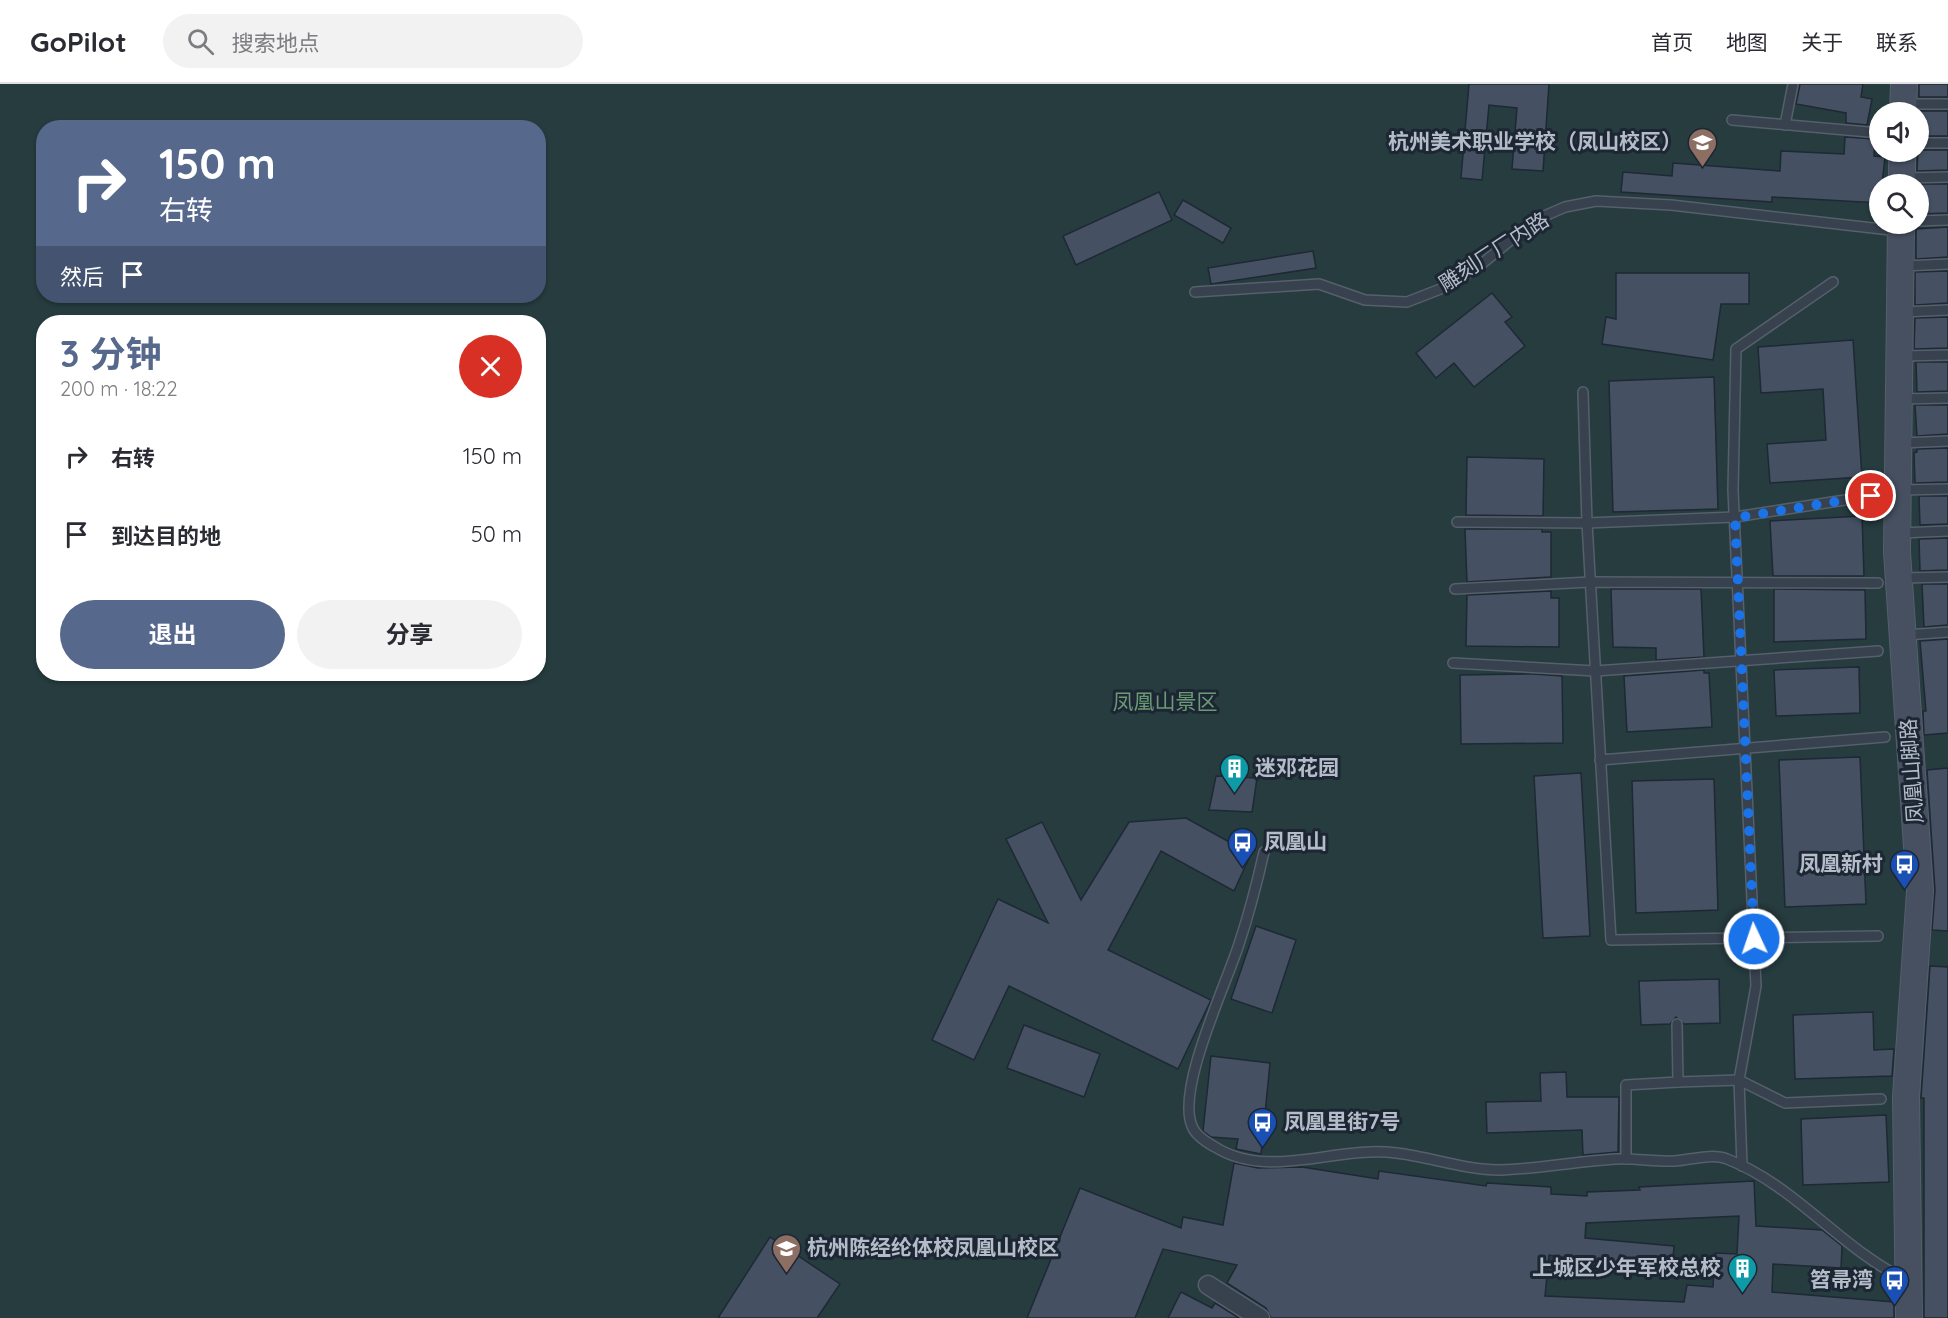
<!DOCTYPE html>
<html lang="zh">
<meta charset="utf-8">
<style>
body{margin:0;font-family:Quicksand,"Noto Sans SC",sans-serif;background:#f2f2f3;color:#2b2b33;height:100vh;display:flex;flex-direction:column;font-size:22px;white-space:nowrap}
*{box-sizing:border-box;margin:0}
p{font-size:20px;color:#7c7c81}
.icon{flex:none;width:33px;height:33px;fill:none;stroke:currentColor;stroke-width:2;stroke-linecap:round;stroke-linejoin:round}
.map{position:relative;flex:1;overflow:hidden}
.sheet{position:absolute;left:36px;top:231px;width:510px;height:366px;display:flex;flex-direction:column;background:#fff;border-radius:24px;box-shadow:0 2px 4px #0004}
.sheet>*{flex:none}
.top-card{position:absolute;left:36px;top:36px;width:510px;height:183px;border-radius:24px;box-shadow:0 2px 4px #0004;background:#56698c;color:#fff;overflow:hidden}
.fabs{position:absolute;left:1869px;top:18px;display:grid;gap:12px}
.fabs a{display:grid;place-items:center;width:60px;height:60px;border-radius:50%;background:#fff;box-shadow:0 2px 4px #0004;font-size:30px}
.pin{position:absolute;display:grid;place-items:center;width:51px;height:51px;color:#fff;margin:-26px;border:3px solid #fff;border-radius:50%;box-shadow:0 2px 6px #0007}
.me{position:absolute;width:66px;margin:-33px;rotate:357deg;stroke-linejoin:round;filter:drop-shadow(0 0 4px #0008)}
.turn{display:flex;align-items:center;gap:21px;height:126px;padding:0 24px;font-size:27px}
.turn .icon{width:78px;height:78px;stroke-width:2.5}
.turn b{display:block;font-size:42px;line-height:51px}
.then{display:flex;align-items:center;height:57px;padding:0 24px;background:#0003;gap:12px;font-size:22px}
.round{display:grid;place-items:center;flex:none;width:63px;height:63px;border-radius:32px;background:#f2f2f3}
.headline{display:flex;align-items:center;justify-content:space-between;height:102px;padding:0 24px}
h1{font-size:36px;font-weight:700;line-height:45px;color:#56698c}
.action{display:flex;gap:12px;margin-top:auto;padding:12px 24px}
.action a{flex:1;height:69px;border-radius:36px;background:#56698c;color:#fff;font-size:24px;font-weight:700;line-height:69px;text-align:center}
.action a+a{background:#f2f2f3;color:#2b2b33}
ul{padding:0;list-style:none}
li{display:flex;align-items:center;gap:18px;height:78px;padding:0 24px}
li div{flex:1}
li b{display:block;font-size:22px}
li em{font-style:normal}
header{display:flex;align-items:center;gap:36px;box-sizing:border-box;height:84px;padding:0 30px;background:#fff;border-bottom:2px solid #e1e1e2}
header strong{font-size:28px}
nav{display:flex;gap:33px;margin-inline-start:auto;font-size:21px}
.search{width:420px;height:54px;background:#f2f2f3;display:flex;align-items:center;gap:15px;box-sizing:border-box;padding:0 21px;border-radius:33px;color:#7c7c81;font-size:22px}
.map>svg:first-child{display:block}
</style>
<header>
<strong>GoPilot</strong>
<div class="search"><svg class="icon" aria-label="search" viewBox="0 0 24 24"><circle cx="10" cy="10" r="6"/><path d="M15 15l6 6"/></svg>搜索地点</div>
<nav><a>首页</a><a>地图</a><a>关于</a><a>联系</a></nav>
</header>
<div class="map">
<svg width="1948" height="1234" viewBox="0 0 1948 1234">
<rect width="100%" height="100%" fill="#242f3e"/>
<path fill="#263c3f" fill-rule="evenodd" d="M0 0H1948V1234H0ZM1880 28H1918V68H1880ZM44 44H538V212H44ZM1880 100H1918V140H1880ZM44 238H538V590H44Z"/>
<g fill="#455162" stroke="#1f2835" stroke-width="1.5" fill-rule="evenodd">
<polygon points="1469,0 1549,0 1543,87 1512,85 1517,24 1489,21 1482,96 1461,94"/>
<polygon points="1800,0 1863,0 1861,13 1872,15 1867,41 1846,39 1846,29 1796,20"/>
<rect x="1919" y="0" width="29" height="13"/>
<rect x="1918" y="27" width="30" height="25"/>
<polygon points="1845,53 1875,55 1874,72 1885,73 1880,119 1772,113 1772,118 1621,108 1623,88 1672,92 1673,79 1780,87 1781,67 1844,70"/>
<polygon points="1918,66 1948,66 1948,86 1917,87"/>
<polygon points="1917,100 1948,100 1948,129 1918,130"/>
<polygon points="1159,108 1172,136 1076,181 1063,152"/>
<polygon points="1183,116 1231,144 1223,159 1174,131"/>
<polygon points="1948,143 1948,173 1916,175 1916,145"/>
<polygon points="1313,167 1316,184 1211,200 1208,184"/>
<polygon points="1948,187 1948,219 1915,221 1915,188"/>
<polygon points="1616,189 1749,189 1749,220 1721,220 1713,276 1602,260 1606,233 1616,235"/>
<polygon points="1492,209 1512,233 1505,238 1525,262 1474,303 1454,279 1436,294 1416,269"/>
<polygon points="1948,233 1948,264 1914,265 1915,234"/>
<polygon points="1853,256 1862,393 1770,399 1767,360 1826,356 1823,305 1761,309 1758,263"/>
<polygon points="1916,278 1948,278 1948,307 1917,308"/>
<polygon points="1714,293 1718,425 1613,428 1609,297"/>
<polygon points="1915,321 1948,321 1948,350 1917,352"/>
<polygon points="1948,364 1948,398 1915,399 1914,369 1917,368 1917,365"/>
<polygon points="1467,373 1544,375 1543,432 1466,431"/>
<polygon points="1919,412 1948,412 1948,440 1920,441"/>
<polygon points="1862,432 1864,492 1773,492 1770,437"/>
<polygon points="1465,445 1542,445 1542,448 1551,448 1551,493 1467,498"/>
<polygon points="1948,454 1948,486 1920,487 1919,455"/>
<polygon points="1922,500 1948,500 1948,541 1924,543"/>
<polygon points="1611,505 1701,505 1704,573 1656,576 1656,564 1613,563"/>
<polygon points="1774,505 1865,506 1866,555 1774,558"/>
<polygon points="1551,507 1551,514 1559,514 1559,563 1466,562 1467,511"/>
<polygon points="1948,555 1948,649 1924,651 1923,627 1926,627 1920,557"/>
<polygon points="1859,583 1860,629 1776,632 1774,586"/>
<polygon points="1704,586 1704,589 1709,589 1712,643 1627,648 1624,592"/>
<polygon points="1533,590 1562,592 1563,659 1461,660 1460,591"/>
<polygon points="1860,673 1866,820 1785,823 1779,676"/>
<polygon points="1948,684 1948,847 1932,846 1935,806 1927,686"/>
<polygon points="1581,689 1590,852 1543,854 1534,692"/>
<polygon points="1216,692 1257,694 1252,728 1209,726"/>
<polygon points="1714,695 1718,826 1636,829 1632,697"/>
<polygon points="1186,734 1251,770 1234,807 1161,767 1108,866 1211,916 1178,985 1009,902 974,976 932,956 998,815 1048,839 1006,755 1042,738 1081,816 1129,738"/>
<polygon points="1256,842 1296,856 1272,929 1231,915"/>
<polygon points="1930,882 1948,883 1948,1234 1924,1234 1924,1014 1921,1014"/>
<polygon points="1719,895 1720,939 1684,940 1676,933 1670,940 1641,941 1639,897"/>
<polygon points="1873,928 1874,966 1894,965 1892,992 1795,995 1793,931"/>
<polygon points="1024,941 1100,970 1084,1013 1007,984"/>
<polygon points="1211,972 1270,979 1261,1070 1236,1065 1238,1055 1211,1053 1203,1047"/>
<polygon points="1566,988 1567,1013 1619,1013 1618,1068 1583,1071 1582,1046 1487,1049 1486,1018 1541,1017 1540,989"/>
<polygon points="1886,1031 1889,1098 1803,1101 1801,1035"/>
<path d="M1234 1079 1258 1084 1302 1083 1378 1095 1379 1087 1486 1102 1487 1099 1551 1103V1110L1587 1112V1108L1640 1106 1639 1103 1754 1097 1756 1142 1822 1146 1842 1162 1841 1184 1773 1180 1772 1208 1894 1218V1234H1271L1266 1224 1227 1199 1237 1181 1163 1165 1135 1234H1027L1080 1104 1181 1144 1183 1133 1223 1141ZM1739 1132 1737 1170 1715 1169 1713 1203 1687 1201 1684 1218 1545 1212 1549 1171 1588 1177V1181L1672 1188 1674 1162 1585 1154 1586 1139Z"/>
<polygon points="770,1153 840,1200 817,1234 718,1234"/>
<polygon points="1181,1208 1212,1224 1215,1219 1239,1234 1168,1234"/>
</g>
<g fill="none" stroke-linecap="round" stroke-linejoin="round">
<defs>
<g id="lane">
<polyline points="1906,20 1948,20"/>
<polyline points="1732,36 1880,49"/>
<polyline points="1785,41 1793,0"/>
<polyline points="1918,59 1948,59"/>
<polyline points="1904,94 1948,93"/>
<polyline points="1918,137 1948,136"/>
<polyline points="1903,182 1948,180"/>
<polyline points="1833,198 1736,265 1733,406 1756,902 1739,996 1785,1019 1881,1015"/>
<polyline points="1195,208 1319,200 1365,216 1407,218 1443,204 1478,183 1535,136 1565,123 1596,117 1671,121 1899,147"/>
<polyline points="1902,228 1948,226"/>
<polyline points="1902,272 1948,271"/>
<polyline points="1583,308 1587,439 1611,856 1878,852"/>
<polyline points="1901,315 1948,314"/>
<polyline points="1901,359 1948,357"/>
<polyline points="1900,406 1948,405"/>
<polyline points="1457,438 1587,439 1735,433 1871,412"/>
<polyline points="1900,449 1948,447"/>
<polyline points="1901,494 1948,493"/>
<polyline points="1455,505 1590,498 1878,499"/>
<polyline points="1905,551 1948,548"/>
<polyline points="1453,579 1595,587 1878,567"/>
<polyline points="1600,676 1885,653"/>
<path d="M1264 768C1257 799 1249 830 1239 860 1226 901 1176 1005 1192 1042 1195 1051 1206 1058 1215 1063 1270 1097 1336 1061 1396 1069 1431 1073 1464 1086 1500 1086 1539 1085 1578 1077 1616 1075 1636 1074 1655 1078 1674 1077 1690 1076 1712 1069 1727 1075 1795 1101 1841 1165 1906 1196"/>
<polyline points="1678,998 1739,996 1742,1082"/>
<polyline points="1626,1075 1626,1001 1678,998 1677,940"/>
</g>
<polyline id="street" points="1208,1201 1260,1234"/>
<g id="secondary">
<polyline points="1903,28 1904,0"/>
<polyline points="1902,100 1902,68"/>
<polyline points="1901,140 1897,468 1920,807 1906,1013 1909,1234"/>
</g>
</defs>
<use href="#lane" stroke="#565f6c" stroke-width="12"/>
<use href="#street" stroke="#565f6c" stroke-width="21"/>
<use href="#secondary" stroke="#565f6c" stroke-width="28"/>
<use href="#lane" stroke="#38414e" stroke-width="9"/>
<use href="#street" stroke="#38414e" stroke-width="18"/>
<use href="#secondary" stroke="#465061" stroke-width="26"/>
</g>
<g fill="none" stroke-linecap="round" stroke-linejoin="round">
<polyline stroke="#1a73e8" stroke-width="10" stroke-dasharray="0 18" points="1754,855 1735,434 1871,412"/>
</g>
<defs>
<symbol id="school-pin" viewBox="-11 -11 22 30"><path d="M0 17L-7.5 6A9.5 9.5 0 1 1 7.5 6Z" fill="#8d6e63" stroke="#1d2633"/><path d="M0-5L7-2L0 1L-7-2ZM-4 1L0 2.5L4 1V4Q0 6-4 4Z" fill="#fff"/></symbol>
<symbol id="building-pin" viewBox="-11 -11 22 30"><path d="M0 17L-7.5 6A9.5 9.5 0 1 1 7.5 6Z" fill="#0f9aa8" stroke="#1d2633"/><path d="M-4-6H4V6H1V3H-1V6H-4ZM-2.5-4.3h1.7v1.8h-1.7ZM.8-4.3h1.7v1.8H.8ZM-2.5-1h1.7V.8h-1.7ZM.8-1h1.7V.8H.8Z" fill="#fff"/></symbol>
<symbol id="bus-pin" viewBox="-11 -11 22 30"><path d="M0 17L-7.5 6A9.5 9.5 0 1 1 7.5 6Z" fill="#1a4fb4" stroke="#1d2633"/><path d="M-5-6H5V4H4V6H2V4H-2V6H-4V4H-5ZM-3.5-4V0h7V-4ZM-3.5 1.2v1.5H-2V1.2ZM2 1.2v1.5H3.5V1.2Z" fill="#fff"/></symbol>
</defs>
<g fill-rule="evenodd">
<use href="#school-pin" x="1686" y="42" width="33" height="45"/>
<use href="#building-pin" x="1218" y="668" width="33" height="45"/>
<use href="#bus-pin" x="1226" y="742" width="33" height="45"/>
<use href="#bus-pin" x="1888" y="764" width="33" height="45"/>
<use href="#bus-pin" x="1246" y="1022" width="33" height="45"/>
<use href="#school-pin" x="770" y="1148" width="33" height="45"/>
<use href="#building-pin" x="1726" y="1168" width="33" height="45"/>
<use href="#bus-pin" x="1878" y="1180" width="33" height="45"/>
</g>
<g text-anchor="middle" stroke-width="6" stroke-linejoin="round" paint-order="stroke">
<g font-size="21" font-weight="bold" fill="#b4bcc9" stroke="#1d2633" text-anchor="end">
<text x="1682" y="65">杭州美术职业学校（凤山校区）</text>
<text x="1255" y="691" text-anchor="start">迷邓花园</text>
<text x="1264" y="765" text-anchor="start">凤凰山</text>
<text x="1883" y="787">凤凰新村</text>
<text x="1284" y="1045" text-anchor="start">凤凰里街7号</text>
<text x="807" y="1171" text-anchor="start">杭州陈经纶体校凤凰山校区</text>
<text x="1721" y="1191">上城区少年军校总校</text>
<text x="1873" y="1203">笤帚湾</text>
</g>
<g font-size="21" fill="#b4bcc9" stroke="#1d2633">
<text transform="translate(1494 168) rotate(-33)" y="7">雕刻厂厂内路</text>
<text transform="translate(1912 687) rotate(-94)" y="7">凤凰山脚路</text>
</g>
<g font-size="21" fill="#6b9a76" stroke="#1d2633">
<text x="1165" y="625">凤凰山景区</text>
</g>
</g>
</svg>
<div class="fabs">
<a><svg class="icon" aria-label="sound" viewBox="0 0 24 24"><path d="M4 9h4l5-4v14l-5-4H4zM17 9q2 3 0 6"/></svg></a>
<a><svg class="icon" aria-label="search" viewBox="0 0 24 24"><circle cx="10" cy="10" r="6"/><path d="M15 15l6 6"/></svg></a>
</div>
<div class="pin" style="left:1871px;top:412px;background:#d93025"><svg class="icon" aria-label="arrive" viewBox="0 0 24 24"><path d="M6 21V4h12l-3 4 3 4H6"/></svg></div>
<svg class="me" style="left:1754px;top:855px" viewBox="-20 -20 40 40"><circle r="17" fill="#1a73e8" stroke="#fff" stroke-width="3"/><path d="M0-11L8 9 0 5-8 9z" fill="#fff"/></svg>
<div class="top-card">
<div class="turn"><svg class="icon" aria-label="right" viewBox="0 0 24 24"><path d="M7 20v-9h11M14 6l5 5-5 5"/></svg><div><b>150 m</b>右转</div></div>
<div class="then">然后<svg class="icon" aria-label="arrive" viewBox="0 0 24 24"><path d="M6 21V4h12l-3 4 3 4H6"/></svg></div>
</div>
<section class="sheet">
<div class="headline"><div><h1>3 分钟</h1><p>200 m · 18:22</p></div><a class="round" style="background:#d93025;color:#fff"><svg class="icon" aria-label="close" viewBox="0 0 24 24"><path d="M6 6l12 12M18 6L6 18"/></svg></a></div>
<ul>
<li><svg class="icon" aria-label="right" viewBox="0 0 24 24"><path d="M7 20v-9h11M14 6l5 5-5 5"/></svg><div><b>右转</b></div><em>150 m</em></li>
<li><svg class="icon" aria-label="arrive" viewBox="0 0 24 24"><path d="M6 21V4h12l-3 4 3 4H6"/></svg><div><b>到达目的地</b></div><em>50 m</em></li>
</ul>
<div class="action"><a>退出</a><a>分享</a></div>
</section>
</div>
